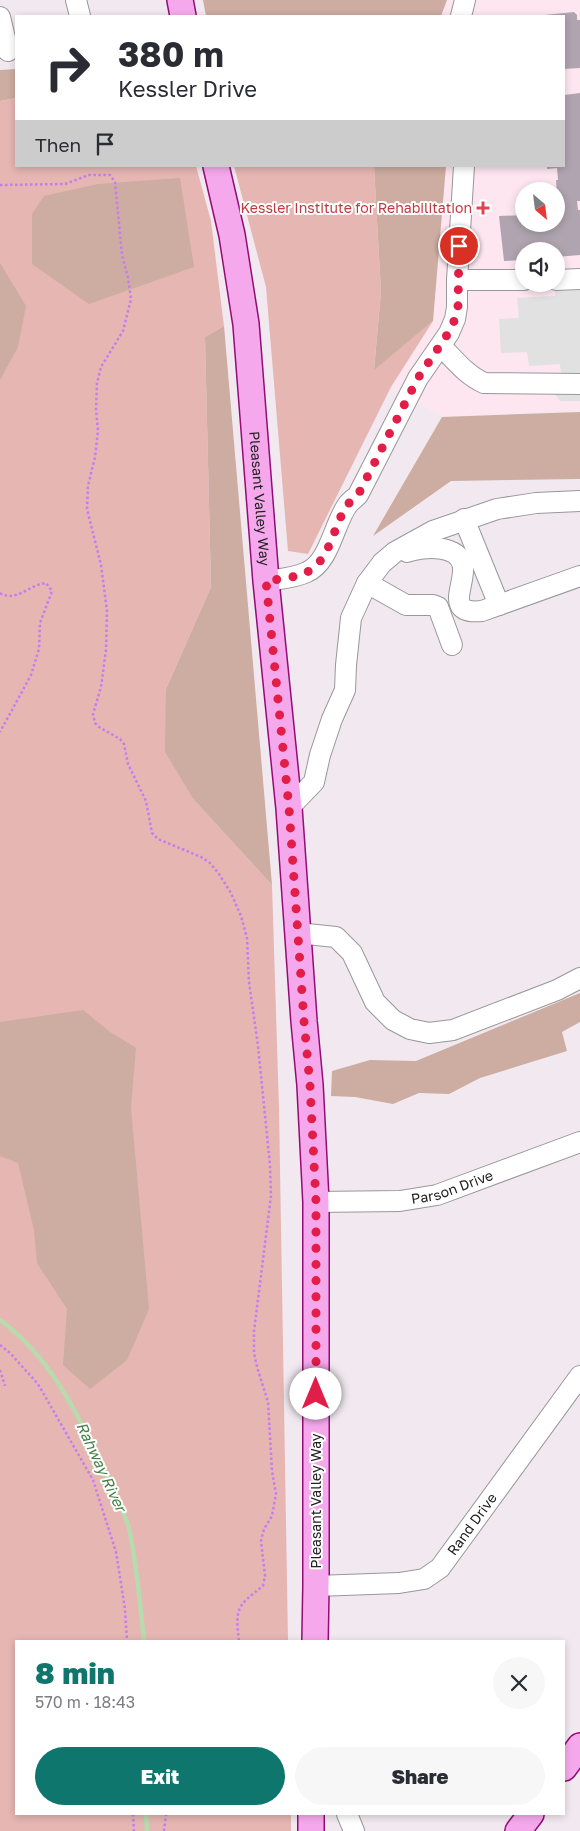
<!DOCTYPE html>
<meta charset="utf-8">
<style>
body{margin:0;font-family:"Golos Text",sans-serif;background:#f7f7f7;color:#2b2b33;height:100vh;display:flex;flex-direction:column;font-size:19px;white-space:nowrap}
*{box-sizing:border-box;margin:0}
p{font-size:16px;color:#7c7c81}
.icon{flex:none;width:28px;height:28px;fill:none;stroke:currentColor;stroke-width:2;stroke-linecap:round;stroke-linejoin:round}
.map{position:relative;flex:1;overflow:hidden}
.side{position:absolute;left:15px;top:1640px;width:550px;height:175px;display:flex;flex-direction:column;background:#fff;border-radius:0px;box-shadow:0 2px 8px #0003}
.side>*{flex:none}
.hud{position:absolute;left:15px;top:15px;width:550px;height:152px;border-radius:0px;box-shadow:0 2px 8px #0003;background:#fff;color:#2b2b33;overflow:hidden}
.needle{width:32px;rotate:152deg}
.buttons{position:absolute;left:515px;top:182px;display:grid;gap:10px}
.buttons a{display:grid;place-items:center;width:50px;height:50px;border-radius:50%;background:#fff;box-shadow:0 2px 8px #0003;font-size:25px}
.pin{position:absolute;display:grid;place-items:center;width:42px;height:42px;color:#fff;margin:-21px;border:2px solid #fff;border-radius:50%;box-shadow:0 1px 5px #0007}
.me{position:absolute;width:55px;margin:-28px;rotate:0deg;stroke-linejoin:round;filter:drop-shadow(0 0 4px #0008)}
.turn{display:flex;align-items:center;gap:18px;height:105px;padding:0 20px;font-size:22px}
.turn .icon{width:65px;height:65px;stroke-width:2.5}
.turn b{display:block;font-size:35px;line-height:42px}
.then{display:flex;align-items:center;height:48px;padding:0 20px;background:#0003;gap:10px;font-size:19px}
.round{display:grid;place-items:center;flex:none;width:52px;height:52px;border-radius:26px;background:#f7f7f7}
.headline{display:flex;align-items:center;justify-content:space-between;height:85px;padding:0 20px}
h1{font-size:30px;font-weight:800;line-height:38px;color:#0f766e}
.primary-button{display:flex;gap:10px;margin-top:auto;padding:10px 20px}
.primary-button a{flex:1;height:58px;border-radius:30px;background:#0f766e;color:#fff;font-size:20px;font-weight:800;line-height:58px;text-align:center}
.primary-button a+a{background:#f7f7f7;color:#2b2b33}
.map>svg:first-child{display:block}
</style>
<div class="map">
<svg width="580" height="1831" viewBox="0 0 580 1831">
<rect width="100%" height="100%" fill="#f1e9ef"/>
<path fill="#fde6f0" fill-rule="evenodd" d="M447 0H580V410L442 417 391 387 433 321 446 166H564V16H441ZM524 191H556V224H524ZM524 251H556V284H524Z"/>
<g fill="#e6b6b3">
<polygon points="16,98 16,166 196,166 211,221 224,326 205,337 211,587 166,689 194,800 272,885 279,1108 288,1641 16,1641 16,1814 291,1814 291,1831 0,1831 0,101"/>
<polygon points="234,166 374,166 381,292 374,369 433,321 391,387 308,554 288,551 266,287"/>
</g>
<g fill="#cdaca1">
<polygon points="203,0 447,0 441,16 206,16"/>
<polygon points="16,69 16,98 0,101 0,70"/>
<polygon points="374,166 446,166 433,321 374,370 381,292"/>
<polygon points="180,178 194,267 89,304 32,264 32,214 44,196 98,184"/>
<polygon points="0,263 26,306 18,347 0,380"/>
<polygon points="224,326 272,885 194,800 165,752 166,689 211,587 205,337"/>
<polygon points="580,412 580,479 451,481 373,536 442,417"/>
<polygon points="580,993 580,1022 562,1032 567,1051 480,1078 449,1094 419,1093 393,1104 355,1097 331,1096 332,1071 370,1060 416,1061"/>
<polygon points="83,1010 110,1032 136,1048 131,1108 149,1309 127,1360 90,1389 63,1365 67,1309 37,1263 34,1230 18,1163 0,1156 0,1022"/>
</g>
<polygon fill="#e1e1e1" points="580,290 580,401 560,401 547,384 562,384 560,364 529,366 527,352 501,353 499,319 519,318 517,298 555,296 555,291"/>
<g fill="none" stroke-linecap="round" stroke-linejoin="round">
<g stroke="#b7dbad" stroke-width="4.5">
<path d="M0 1320C54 1359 83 1424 109 1482 115 1497 125 1513 129 1528 137 1565 140 1603 144 1641"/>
<polyline points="146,1814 147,1831"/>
</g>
</g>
<g fill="#afa4af">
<polygon points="574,12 577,15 577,20 580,20 580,68 564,69 564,16 545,15"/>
<polygon points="580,93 580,201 577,201 578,210 580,210 580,255 556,257 556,251 524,251 524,260 504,261 499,216 524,215 524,224 556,224 556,213 558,212 556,180 558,180 557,168 547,169 547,166 564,166 564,95"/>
</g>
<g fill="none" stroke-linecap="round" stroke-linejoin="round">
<defs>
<g id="minor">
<polyline points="76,0 80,16"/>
<polyline points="461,16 465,0"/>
<polyline points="0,17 8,51"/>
<polyline points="457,280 524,280"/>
<polyline points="556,280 580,279"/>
<path d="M441 346C454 359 466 375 484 383L580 384"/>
<polyline points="464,519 499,605"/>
<path d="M407 552C423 546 461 544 463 567 465 586 444 615 482 611L580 576"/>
<path d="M266 581C279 579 295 578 307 572 331 561 334 521 349 503 352 500 355 498 358 495L418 378 449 333 455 319 457 307V280L464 166"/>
<polyline points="367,583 406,605 433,605 438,607 452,645"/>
<polyline points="289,808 314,782 320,755 332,719 345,690 346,665 351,618 367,583 382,563 395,552 433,531 497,509 536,503 580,501"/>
<polyline points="297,933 336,937 352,953 375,1002 393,1020 410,1029 429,1033 453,1030 557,990 580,978"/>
<path id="s1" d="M316 1202 400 1201 437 1195 580 1142"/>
<path id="s2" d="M316 1586 399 1583 424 1579 440 1568 580 1376"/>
<polyline points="347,1814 354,1831"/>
</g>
<g id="major">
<polyline points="180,0 183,16"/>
<path id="s3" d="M216 166 232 235 246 324 266 581 289 808 304 1021 310 1085 316 1202V1586L315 1641"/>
<polyline points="564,1768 580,1746"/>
<polyline points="311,1814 311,1831"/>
<polyline points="518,1831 531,1814"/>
</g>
</defs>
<use href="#minor" stroke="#989898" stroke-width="22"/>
<use href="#major" stroke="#930c75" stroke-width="28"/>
<g stroke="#c77bf0" stroke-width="2.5" stroke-dasharray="2.5 2.5" stroke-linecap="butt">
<path d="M0 185 65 184 89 175H110L115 182 122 255 128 278 131 299 123 331 101 367 97 383 96 409 98 431 95 457 88 486 87 509 101 565 107 611 106 650 101 687 93 714 95 723 99 727 120 739 124 744 128 764 146 801 152 833 158 839 201 857 210 863 219 874 231 893 241 916 247 938 249 982 258 1046 270 1165 271 1196 254 1331V1353L257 1367 268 1402 272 1471 276 1494 272 1516 264 1529 261 1541 265 1576 263 1586C237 1606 235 1608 239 1641"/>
<path d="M0 593C16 603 30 584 46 583L52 591 40 623 39 649 31 675 0 732"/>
<polyline points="0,1345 10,1353 38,1384 93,1480 116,1552 125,1609 127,1641"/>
<polyline points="0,1370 5,1386"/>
<polyline points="133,1814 134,1831"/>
<polyline points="164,1831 166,1814"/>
</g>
<use href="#minor" stroke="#fff" stroke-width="20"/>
<use href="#major" stroke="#f5a9ec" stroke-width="25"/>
</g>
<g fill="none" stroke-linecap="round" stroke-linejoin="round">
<path stroke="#e11d48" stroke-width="9" stroke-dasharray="0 16.2" d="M316 1394V1202L310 1085 304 1021 289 808 266 581C279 579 295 578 307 572 331 561 334 521 349 503 352 500 355 498 358 495L418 378 449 332 455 319 458 307 459 246"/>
</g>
<path fill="#e0444e" stroke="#fff" stroke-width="2" d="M480.5 200.5h5v5h5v5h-5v5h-5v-5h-5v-5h5z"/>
<g text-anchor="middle" stroke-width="4" stroke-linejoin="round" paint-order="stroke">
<g font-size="14" fill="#be3a42" stroke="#fff" text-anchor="end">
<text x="472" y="213">Kessler Institute for Rehabilitation</text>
</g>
<g font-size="14" fill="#212121" stroke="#fff">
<text dy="5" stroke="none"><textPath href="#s3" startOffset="336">Pleasant Valley Way</textPath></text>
<text dy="5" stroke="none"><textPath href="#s1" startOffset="138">Parson Drive</textPath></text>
<text transform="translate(316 1501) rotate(-90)" y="5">Pleasant Valley Way</text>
<text dy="5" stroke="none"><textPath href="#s2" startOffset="182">Rand Drive</textPath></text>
</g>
<g font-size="15" font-style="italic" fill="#438446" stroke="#fff">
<text transform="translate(101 1467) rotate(65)" y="5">Rahway River</text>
</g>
</g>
</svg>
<div class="buttons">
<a><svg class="needle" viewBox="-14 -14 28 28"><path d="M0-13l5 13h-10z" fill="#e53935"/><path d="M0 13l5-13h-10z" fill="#7c7c81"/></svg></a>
<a><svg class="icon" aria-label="sound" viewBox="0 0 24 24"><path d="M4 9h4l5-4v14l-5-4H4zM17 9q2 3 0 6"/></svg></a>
</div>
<div class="pin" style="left:459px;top:246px;background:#d93025"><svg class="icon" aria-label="arrive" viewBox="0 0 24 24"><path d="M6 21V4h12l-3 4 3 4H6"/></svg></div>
<svg class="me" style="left:316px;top:1394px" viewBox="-20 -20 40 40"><circle r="19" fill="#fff"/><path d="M0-13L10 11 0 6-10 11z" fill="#e11d48"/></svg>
<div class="hud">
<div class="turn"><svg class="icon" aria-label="right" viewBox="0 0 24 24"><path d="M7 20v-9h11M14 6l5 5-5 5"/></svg><div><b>380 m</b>Kessler Drive</div></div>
<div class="then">Then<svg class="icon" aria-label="arrive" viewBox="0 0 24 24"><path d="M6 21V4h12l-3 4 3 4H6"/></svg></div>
</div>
<section class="side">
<div class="headline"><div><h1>8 min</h1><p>570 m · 18:43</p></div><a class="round"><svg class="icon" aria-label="close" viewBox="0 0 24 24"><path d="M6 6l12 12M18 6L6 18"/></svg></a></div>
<div class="primary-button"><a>Exit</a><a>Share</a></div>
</section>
</div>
